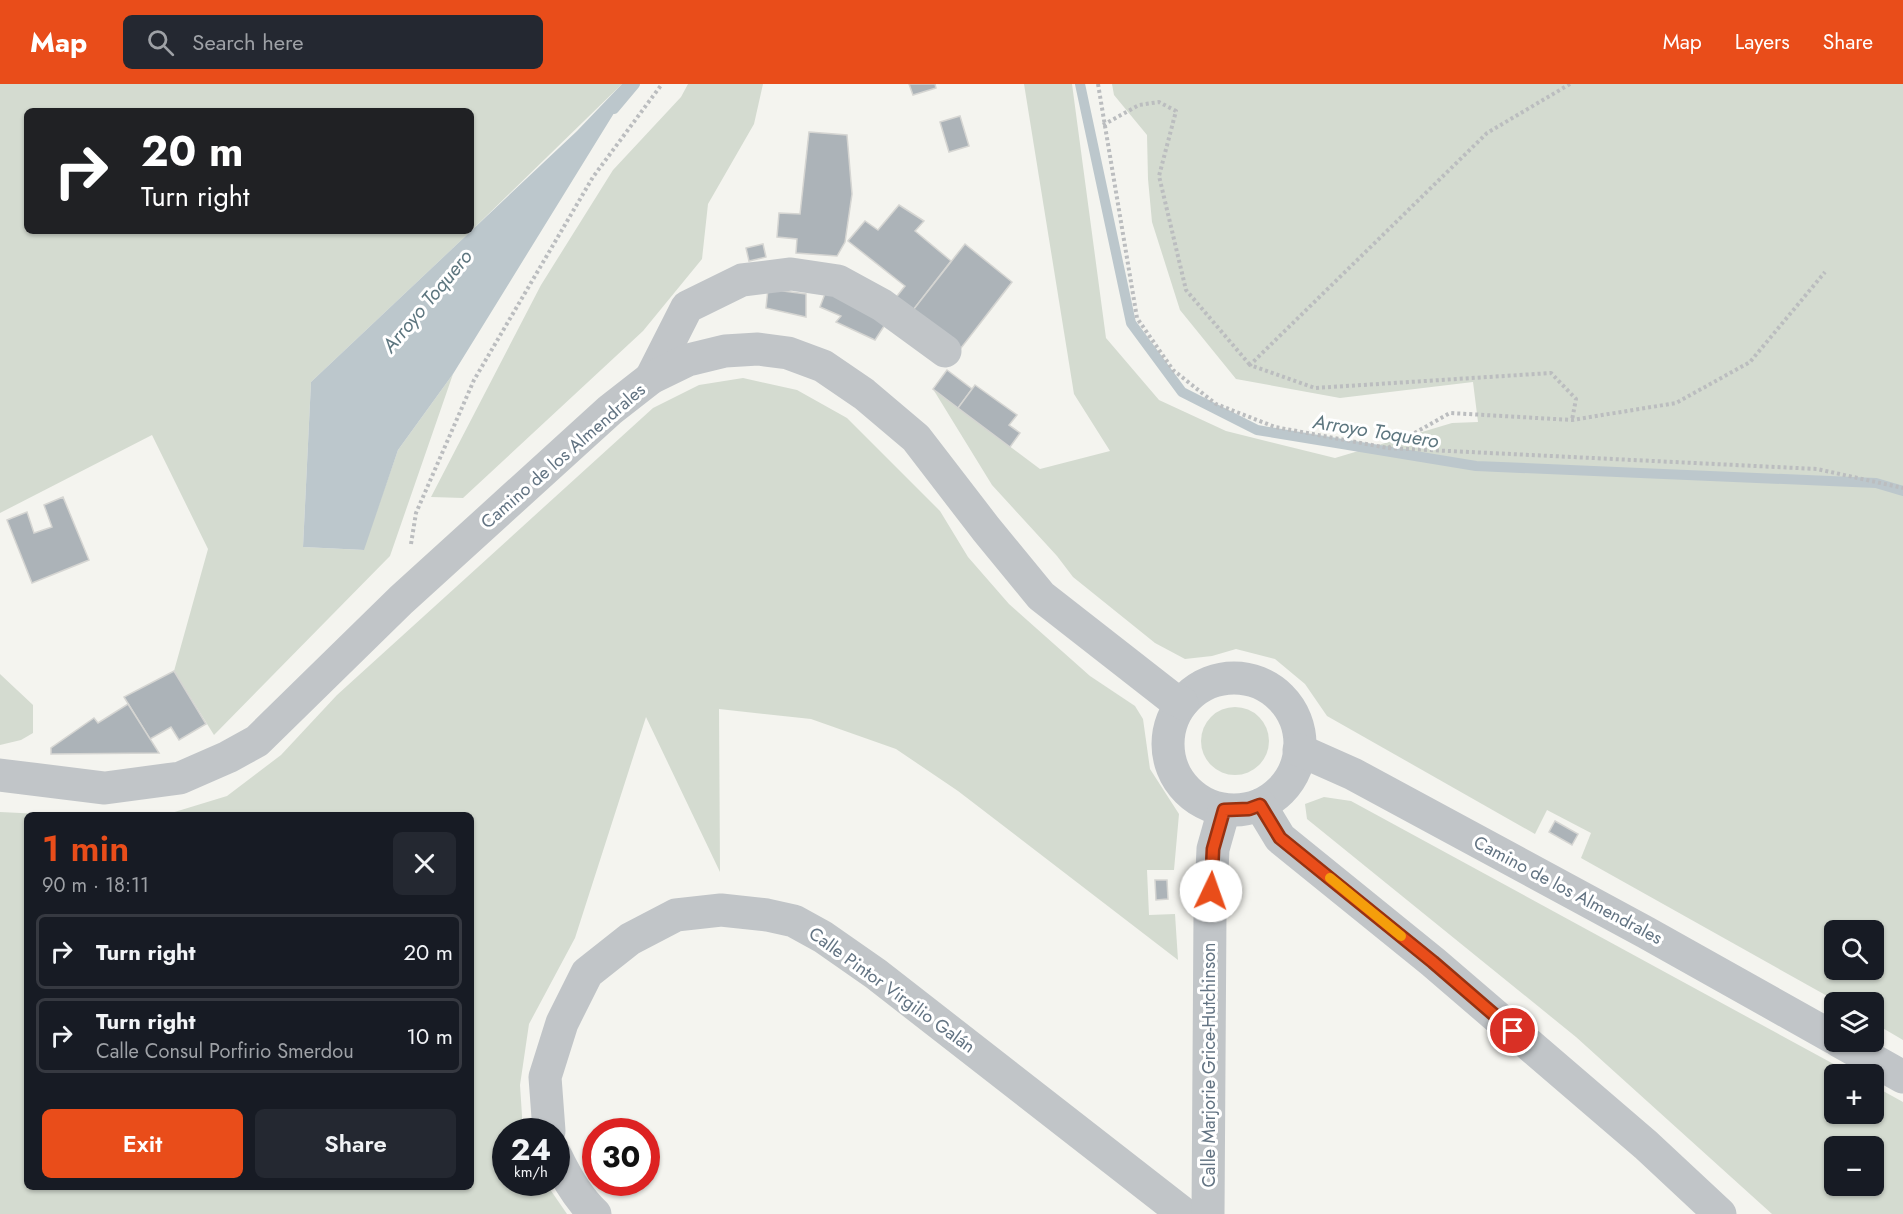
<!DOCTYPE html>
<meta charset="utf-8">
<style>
body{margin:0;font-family:Jost,sans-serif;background:#242831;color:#f1f3f6;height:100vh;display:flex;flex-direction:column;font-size:22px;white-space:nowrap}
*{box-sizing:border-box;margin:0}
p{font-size:20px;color:#9ea1a6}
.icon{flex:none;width:33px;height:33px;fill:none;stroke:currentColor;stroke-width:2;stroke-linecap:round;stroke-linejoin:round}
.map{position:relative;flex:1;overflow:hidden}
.drawer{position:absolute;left:24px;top:728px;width:450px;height:378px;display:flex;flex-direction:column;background:#171b24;border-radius:9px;box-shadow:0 2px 4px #0004}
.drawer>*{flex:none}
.guide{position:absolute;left:24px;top:24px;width:450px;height:126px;border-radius:9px;box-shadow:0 2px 4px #0004;background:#202124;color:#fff;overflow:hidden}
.tools{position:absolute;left:1824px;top:836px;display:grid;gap:12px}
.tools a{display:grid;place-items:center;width:60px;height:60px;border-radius:9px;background:#171b24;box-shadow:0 2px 4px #0004;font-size:30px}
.speed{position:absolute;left:492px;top:1034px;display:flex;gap:12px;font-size:30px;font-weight:700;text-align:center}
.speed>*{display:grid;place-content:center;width:78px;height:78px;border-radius:50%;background:#171b24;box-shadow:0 2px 4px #0004;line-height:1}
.speed small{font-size:15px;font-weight:400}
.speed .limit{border:9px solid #d22;background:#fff;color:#111}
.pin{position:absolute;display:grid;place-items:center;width:51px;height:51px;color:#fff;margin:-26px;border:3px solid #fff;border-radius:50%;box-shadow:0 2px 6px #0007}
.me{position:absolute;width:66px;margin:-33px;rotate:3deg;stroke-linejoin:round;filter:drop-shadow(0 0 4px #0008)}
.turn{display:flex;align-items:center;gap:21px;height:126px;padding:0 18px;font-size:27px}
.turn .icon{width:78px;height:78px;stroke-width:2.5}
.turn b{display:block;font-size:42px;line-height:51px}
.round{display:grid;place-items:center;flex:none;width:63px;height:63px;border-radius:9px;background:#242831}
.head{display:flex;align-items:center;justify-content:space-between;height:102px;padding:0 18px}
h1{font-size:36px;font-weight:600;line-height:45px;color:#e94d1a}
.cta{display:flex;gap:12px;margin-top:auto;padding:12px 18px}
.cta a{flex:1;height:69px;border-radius:9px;background:#e94d1a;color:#fff;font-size:24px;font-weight:600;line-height:69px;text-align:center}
.cta a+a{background:#242831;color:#f1f3f6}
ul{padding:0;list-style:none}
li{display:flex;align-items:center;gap:18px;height:75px;margin:0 12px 9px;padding:0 6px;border:3px solid #363941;border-radius:9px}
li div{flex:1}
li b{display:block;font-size:22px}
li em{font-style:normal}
header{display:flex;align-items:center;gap:36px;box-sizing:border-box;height:84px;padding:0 30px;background:#e94d1a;color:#fff}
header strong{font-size:28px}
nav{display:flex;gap:33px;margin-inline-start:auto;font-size:21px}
.search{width:420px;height:54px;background:#242831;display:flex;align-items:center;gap:15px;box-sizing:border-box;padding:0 21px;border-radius:9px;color:#9ea1a6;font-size:22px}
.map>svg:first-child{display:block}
</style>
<header>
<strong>Map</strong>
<div class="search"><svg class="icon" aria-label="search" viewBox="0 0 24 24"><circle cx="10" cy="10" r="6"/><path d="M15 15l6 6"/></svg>Search here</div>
<nav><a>Map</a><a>Layers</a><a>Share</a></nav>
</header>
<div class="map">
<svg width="1903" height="1130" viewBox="0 0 1903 1130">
<rect width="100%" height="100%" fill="#f4f4ef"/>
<g fill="#d4dbd0" fill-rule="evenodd">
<polygon points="0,0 622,0 471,147 471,27 27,27 27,147 471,147 311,298 303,463 363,466 398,366 453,290 390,472 214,651 174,587 208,465 152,351 0,429"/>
<polygon points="688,0 763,0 754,40 708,120 702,175 643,247 463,414 431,413 541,201 613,86 681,13"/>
<path d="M1024 0H1072L1106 254 1159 316 1226 347 1335 374 1452 339 1478 338 1473 298 1340 314 1236 295 1180 226 1152 138 1148 95 1147 51 1114 11 1112 0H1903V956L1874 939V918H1838L1581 774 1591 749 1547 726 1535 750 1327 632 1305 600 1275 575 1236 565 1212 572 1185 575 1155 559 1073 493 1057 472 992 401 933 305 1040 385 1110 367 1074 310ZM1834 846H1874V885H1834Z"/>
<polygon points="743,294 797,306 847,334 940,427 968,473 1009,520 1090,592 1135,622 1143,635 1150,685 1179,730 1174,786 1147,786 1149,831 1175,830 1178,876 958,707 896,665 811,635 719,625 720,788 646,633 575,854 529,940 520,1001 523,1047 506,1047 506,1098 545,1098 567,1130 0,1130 0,728 41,730 27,730 27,1102 471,1102 471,730 168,730 227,712 281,671 337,611 653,324 699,301"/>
<polygon points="0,590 33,621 33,649 21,656 0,661"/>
<circle cx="1235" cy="657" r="34"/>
<path d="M1324 713 1351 717 1852 990H1834V1029H1874V1002L1903 1018V1130H1772L1576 953 1307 735 1305 720ZM1834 1062H1874V1101H1834Z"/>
</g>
<polygon fill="#bcc7cc" points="622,0 632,0 453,290 398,366 364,466 303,463 311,298 577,47"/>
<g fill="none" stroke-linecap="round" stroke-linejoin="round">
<g stroke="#bcc7cc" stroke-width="10">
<polyline points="1080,0 1131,239 1182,308 1257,346 1476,382 1876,399 1903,407"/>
<polyline points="614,25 635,0"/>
</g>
</g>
<g fill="#acb3b8" stroke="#d5d5d2" stroke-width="1.5">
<polygon points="909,0 935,0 936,4 913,11"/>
<polygon points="960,32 969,62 949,68 940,38"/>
<polygon points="809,48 847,51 852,110 845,158 837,172 796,169 797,155 777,153 779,129 800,130"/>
<polygon points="899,121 924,137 915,147 951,177 910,230 894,216 905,202 848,157 865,137 878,146"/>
<polygon points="763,160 766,173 749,177 746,164"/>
<polygon points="965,160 1012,198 961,264 945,251 910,230"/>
<polygon points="768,205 806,210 806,233 766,224"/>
<polygon points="826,207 886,239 875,256 836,238 841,232 820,223"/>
<polygon points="947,286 972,305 958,324 933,305"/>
<polygon points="975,301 1017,331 1009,341 1020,349 1010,363 958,324"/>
<polygon points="63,413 89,476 32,499 7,436 27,428 34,449 52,443 44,421"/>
<polygon points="174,587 206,640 179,656 171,643 150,655 124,613"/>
<polygon points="128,620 159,669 51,670 51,664 94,634 98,639"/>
<polygon points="1555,737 1578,750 1572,761 1549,748"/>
<polygon points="1155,796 1167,796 1168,815 1156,816"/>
</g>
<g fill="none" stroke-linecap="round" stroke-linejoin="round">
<g stroke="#bbbdbf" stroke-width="4" stroke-dasharray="3 3" stroke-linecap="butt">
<polyline points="1098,0 1137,234 1173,286 1216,320 1275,343 1388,364 1450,329 1572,336 1676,319 1750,278 1825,188"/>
<polyline points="1570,0 1487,49 1250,281 1315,304 1551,289 1576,315 1572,336"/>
<polyline points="1103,41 1139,21 1159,18 1176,27 1159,92 1186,206 1250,281"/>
<polyline points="1388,364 1817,385 1903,404"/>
<polyline points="411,460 416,429 474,296 593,93 662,0"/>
</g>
<g stroke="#c1c5c8" stroke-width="33">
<polyline points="651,294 687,223 742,196 791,190 838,197 882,221 945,267"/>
<circle cx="1234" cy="660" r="66"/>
<polyline points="1299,666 1353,690 1645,848 1834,954"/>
<polyline points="0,691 105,704 180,694 228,673 257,657 401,516 610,326 651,294 688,276 725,267 758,265 788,269 823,282 864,310 916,354 986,445 1041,512 1169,612 1182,619"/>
<polyline points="1260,721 1280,754 1433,878 1646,1061 1720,1130"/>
<polyline points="1839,957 1903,993"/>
<polyline points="549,1047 545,993 562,939 587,889 630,855 676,831 721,826 767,831 794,837 823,853 876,890 1184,1130"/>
<path d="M556 1072C566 1093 578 1114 595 1130"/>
<polyline points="1208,1130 1210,829 1213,765 1224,726"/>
</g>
</g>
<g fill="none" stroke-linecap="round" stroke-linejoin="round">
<defs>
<polyline id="route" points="1211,807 1213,765 1224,726 1249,725 1260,721 1280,754 1433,878 1513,947"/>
</defs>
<use href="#route" stroke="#973211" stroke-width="15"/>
<use href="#route" stroke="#e94d1a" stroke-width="10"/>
<polyline stroke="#f59e0b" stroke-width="10" points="1330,794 1401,852"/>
</g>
<g text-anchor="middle" stroke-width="6" stroke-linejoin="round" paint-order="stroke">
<g font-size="18" fill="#627382" stroke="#fff">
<text transform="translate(563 372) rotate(-41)" y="6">Camino de los Almendrales</text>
<text transform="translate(1568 806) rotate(28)" y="6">Camino de los Almendrales</text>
<text transform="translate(892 906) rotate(36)" y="6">Calle Pintor Virgilio Galán</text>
<text transform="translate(1209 981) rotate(-90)" y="6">Calle Marjorie Grice-Hutchinson</text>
</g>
<g font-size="20" font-style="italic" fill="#5d767f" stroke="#fff">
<text transform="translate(427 217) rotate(-50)" y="7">Arroyo Toquero</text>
<text transform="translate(1376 347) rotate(9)" y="7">Arroyo Toquero</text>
</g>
</g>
</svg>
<div class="tools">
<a><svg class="icon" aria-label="search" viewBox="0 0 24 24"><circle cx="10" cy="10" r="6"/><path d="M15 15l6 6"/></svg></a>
<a><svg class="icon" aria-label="layers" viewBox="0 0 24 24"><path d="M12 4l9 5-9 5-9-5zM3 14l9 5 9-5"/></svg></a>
<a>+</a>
<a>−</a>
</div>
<div class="speed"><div>24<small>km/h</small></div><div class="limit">30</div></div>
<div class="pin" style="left:1513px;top:947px;background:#d93025"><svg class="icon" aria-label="arrive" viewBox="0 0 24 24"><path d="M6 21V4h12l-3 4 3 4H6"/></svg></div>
<svg class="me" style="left:1211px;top:807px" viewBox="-20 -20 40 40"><circle r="19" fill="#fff"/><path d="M0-13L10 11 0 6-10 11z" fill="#e94d1a"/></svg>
<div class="guide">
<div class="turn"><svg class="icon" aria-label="right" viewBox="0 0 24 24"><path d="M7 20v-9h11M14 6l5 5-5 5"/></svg><div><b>20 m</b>Turn right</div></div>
</div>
<section class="drawer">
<div class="head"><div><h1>1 min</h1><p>90 m · 18:11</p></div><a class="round"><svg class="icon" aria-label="close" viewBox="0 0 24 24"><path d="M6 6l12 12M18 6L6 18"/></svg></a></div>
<ul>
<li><svg class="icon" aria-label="right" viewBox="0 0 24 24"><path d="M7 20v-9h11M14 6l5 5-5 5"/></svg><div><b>Turn right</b></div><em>20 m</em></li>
<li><svg class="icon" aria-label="right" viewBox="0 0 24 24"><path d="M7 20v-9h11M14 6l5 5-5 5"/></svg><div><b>Turn right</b><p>Calle Consul Porfirio Smerdou</p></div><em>10 m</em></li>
</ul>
<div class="cta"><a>Exit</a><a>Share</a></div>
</section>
</div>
